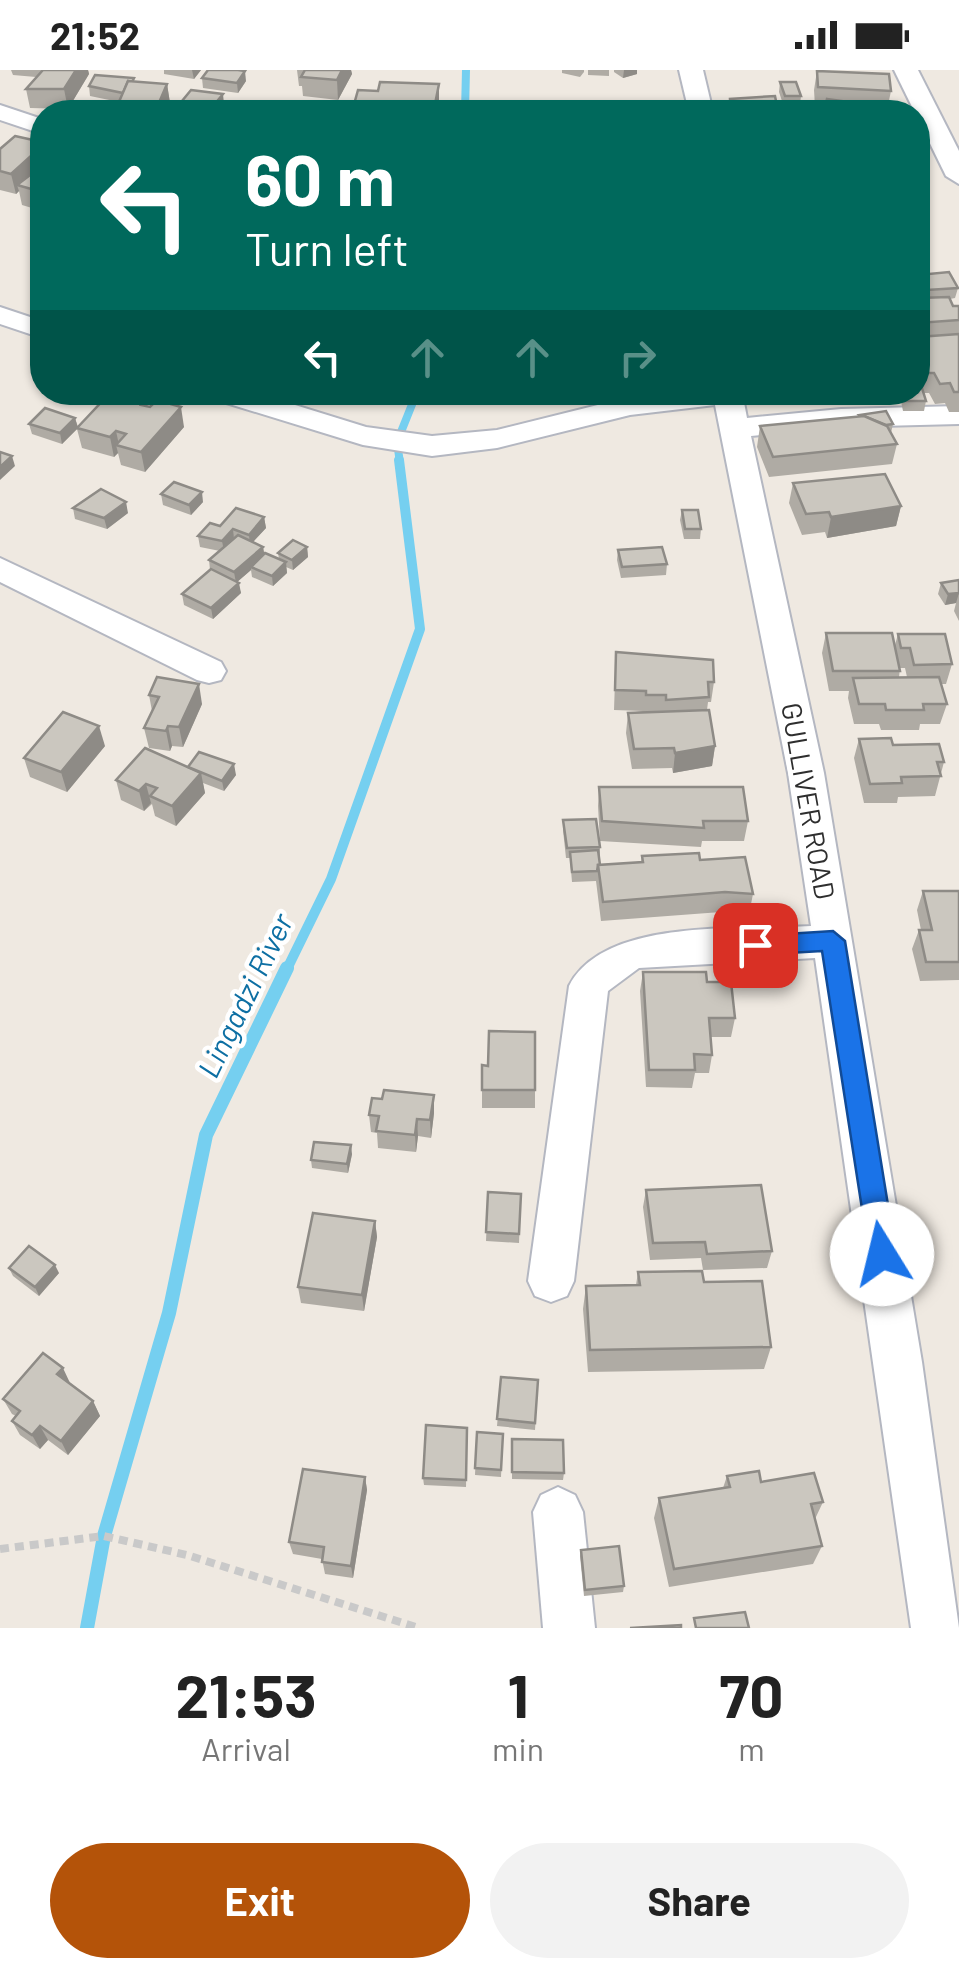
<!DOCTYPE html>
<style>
body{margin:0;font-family:Barlow,sans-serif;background:#f2f2f2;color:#222;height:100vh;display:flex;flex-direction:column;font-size:38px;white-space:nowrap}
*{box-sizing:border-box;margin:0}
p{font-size:32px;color:#767676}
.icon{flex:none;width:55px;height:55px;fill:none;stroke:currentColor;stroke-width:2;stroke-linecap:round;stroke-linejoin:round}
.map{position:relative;height:1558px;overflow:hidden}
.drawer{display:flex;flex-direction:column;background:#fff;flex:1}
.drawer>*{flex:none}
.guide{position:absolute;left:30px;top:30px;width:900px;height:305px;border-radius:40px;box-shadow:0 2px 8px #0004;background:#00695c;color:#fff;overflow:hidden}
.pin{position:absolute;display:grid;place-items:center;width:85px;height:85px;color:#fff;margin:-42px;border-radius:20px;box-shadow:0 5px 15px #0006}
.me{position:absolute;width:110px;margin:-55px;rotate:351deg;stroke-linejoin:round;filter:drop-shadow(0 0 8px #0008)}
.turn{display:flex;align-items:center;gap:35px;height:210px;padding:0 50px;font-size:45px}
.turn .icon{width:130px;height:130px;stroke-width:2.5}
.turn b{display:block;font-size:70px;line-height:85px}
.lanes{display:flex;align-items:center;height:95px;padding:0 50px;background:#0003;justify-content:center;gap:50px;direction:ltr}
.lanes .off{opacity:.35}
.eta{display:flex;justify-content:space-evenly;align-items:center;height:170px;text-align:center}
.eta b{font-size:60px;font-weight:700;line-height:70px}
.cta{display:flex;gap:20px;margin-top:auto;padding:20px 50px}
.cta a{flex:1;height:115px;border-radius:60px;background:#b45309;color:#fff;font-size:40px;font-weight:700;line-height:115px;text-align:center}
.cta a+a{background:#f2f2f2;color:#222}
.status{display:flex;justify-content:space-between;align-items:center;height:70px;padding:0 50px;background:#fff;direction:ltr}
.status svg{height:28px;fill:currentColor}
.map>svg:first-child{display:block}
</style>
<div class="status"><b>21:52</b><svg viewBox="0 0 49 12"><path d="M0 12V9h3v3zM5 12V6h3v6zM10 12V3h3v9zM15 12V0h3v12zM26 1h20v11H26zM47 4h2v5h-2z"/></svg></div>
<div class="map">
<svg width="959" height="1558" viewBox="0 0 959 1558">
<rect width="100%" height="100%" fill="#efe9e1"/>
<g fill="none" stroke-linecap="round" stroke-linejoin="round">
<g stroke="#75cff0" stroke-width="8">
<polyline points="465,42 466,0"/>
<polyline points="400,393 397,372 417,322"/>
</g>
<polyline stroke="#75cff0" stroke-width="10" points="286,901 331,809 420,559 399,390"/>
<polyline stroke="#75cff0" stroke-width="14" points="87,1558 104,1466 169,1243 206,1065 287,898"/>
<defs>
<g id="minor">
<polygon points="679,0 703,0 713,42 689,42"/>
<polygon points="894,0 918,0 959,81 959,114 946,106"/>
<polygon points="0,35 42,49 42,64 0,50"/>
<polygon points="0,237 42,251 42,268 0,254"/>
<path d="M206 322H253L366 357 432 366 497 360 630 327 742 322 747 348 841 339 959 336V354L841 357 751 366 824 703 922 1292 959 1558H911L815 888 639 898 608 921 574 1211 567 1226 551 1232 535 1226 528 1211 569 916C604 847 742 860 811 856L788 703 715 335 630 345 497 378 432 386 363 375 210 328Z"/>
<polygon points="0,488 221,592 226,601 221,610 209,613 197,610 0,512"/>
<polygon points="558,1417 575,1425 583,1442 595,1558 543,1558 533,1442 541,1425"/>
</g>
</defs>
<use href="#minor" stroke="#b4b7c1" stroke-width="4"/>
<polyline stroke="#c9c9c9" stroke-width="8" stroke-dasharray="9 6" stroke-linecap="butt" points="0,1479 104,1466 187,1485 419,1558"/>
<use href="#minor" fill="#fff" fill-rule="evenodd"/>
</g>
<g fill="#afaba4" fill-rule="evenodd">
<polygon points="11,0 88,0 89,4 68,39 30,38 26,19 36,7 13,5"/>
<polygon points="161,0 201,0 194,9 164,4 164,0"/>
<polygon points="297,0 351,0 352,4 338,30 303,26 302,16 299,16"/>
<polygon points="562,0 584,0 584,2 580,7 562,3"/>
<polygon points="588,0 609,0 609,6 588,5"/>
<polygon points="614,0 637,0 637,4 623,8 614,2"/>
<polygon points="817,1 891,21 887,40 815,37 814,20"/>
<polygon points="202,8 246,11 238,23 203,18"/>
<polygon points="135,12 167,14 170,33 166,42 115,42 119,32 90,26 89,16"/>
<polygon points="780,12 801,26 800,35 795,36 796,42 728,42 730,29 782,31 779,22"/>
<polygon points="182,31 224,34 218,42 196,42 184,41"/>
<polygon points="439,33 437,42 353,42 353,38"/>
<polygon points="0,79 42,104 42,141 22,135 19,121 16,124 0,120"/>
<polygon points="918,205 958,218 955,228 950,229 953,236 959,236 959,342 949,342 945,333 935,334 929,323 924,323 926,331 924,341 903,341 899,322 918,322 919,315 918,228 923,228 918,218"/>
<polygon points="561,322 605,322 605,326 563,330"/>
<polygon points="144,331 145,336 184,357 145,402 121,395 118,383 114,387 82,378 77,359 62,374 32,364 29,354 75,348 78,357"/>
<polygon points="859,345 893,354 891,363 897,374 892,394 769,407 757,377 760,356 858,347"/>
<polygon points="793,413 901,436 896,456 827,468 825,462 802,465 789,433"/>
<polygon points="161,424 203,432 191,445 163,435"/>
<polygon points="73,438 128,443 107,459 75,449"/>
<polygon points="682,440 701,459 700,469 684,469 680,450"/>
<polygon points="264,447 266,458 253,472 263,477 264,484 279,489 278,483 307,477 308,487 293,500 286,497 287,503 273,516 252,507 251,500 237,512 241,523 213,549 184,535 182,524 210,500 209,490 220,481 200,477 198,466 220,456"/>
<polygon points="618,480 667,494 666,505 621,508 617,490"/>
<polygon points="959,510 959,551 954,541 956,533 945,535 938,524 941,513"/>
<path d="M826 563 895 575 898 564 952 594 946 614H941L947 634 940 654H920L919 660H881L879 654H854L848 628 849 621H829L822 583ZM900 598H905L907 607H899Z"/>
<polygon points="616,582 714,612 711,632 708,632 707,640 715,676 712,696 673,703 672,698 632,699 626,663 628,643 643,641 614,640"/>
<polygon points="149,625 202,634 183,677 172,676 170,681 149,678 144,658 152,641"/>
<polygon points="859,669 893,675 944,692 935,726 898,727 897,733 864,733 854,688"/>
<polygon points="105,676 67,722 30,707 24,688"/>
<polygon points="188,697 236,705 224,721 203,713 205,723 176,756 155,746 152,734 144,741 121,730 116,710"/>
<polygon points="599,717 748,751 744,771 702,771 701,777 600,771 598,736"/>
<polygon points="563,750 600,777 600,795 641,793 642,786 700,790 753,824 749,844 721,842 601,851 596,811 572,812 570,788 566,788 563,760"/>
<polygon points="923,821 959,821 959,910 920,911 912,879 919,860 921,860 917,840"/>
<polygon points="643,902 707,912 735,948 731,967 711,967 712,985 709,1003 695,1003 692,1018 646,1017 640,921"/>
<rect x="482" y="1020" width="53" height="18"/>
<polygon points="434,1025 434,1043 431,1068 418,1066 416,1082 378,1078 377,1063 371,1062 369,1045 382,1029"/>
<polygon points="352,1084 348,1103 312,1098 311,1090"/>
<polygon points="646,1120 772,1181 767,1198 703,1200 701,1188 650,1190 643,1137"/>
<polygon points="488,1122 521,1124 519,1173 486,1171"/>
<polygon points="375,1151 377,1167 364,1241 301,1233 298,1217"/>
<polygon points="9,1198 59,1203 39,1226 13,1206"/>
<polygon points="638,1202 704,1212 771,1277 764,1299 588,1302 583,1239 586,1216 636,1215"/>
<polygon points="501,1307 538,1310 535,1360 497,1356"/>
<polygon points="70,1313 93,1331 100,1346 68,1385 48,1370 40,1379 20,1365 12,1351 16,1346 12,1344 3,1329"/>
<polygon points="467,1358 466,1417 424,1415 423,1408"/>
<polygon points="477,1362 503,1364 501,1407 475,1405"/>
<polygon points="512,1369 564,1403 563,1410 512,1409"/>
<polygon points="727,1406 761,1412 823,1432 815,1449 822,1476 813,1494 669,1517 654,1448 659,1428 723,1418"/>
<polygon points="365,1407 367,1420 353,1508 325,1504 322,1489 293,1484 289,1472"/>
<polygon points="581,1480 624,1516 623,1522 584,1526 580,1486"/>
</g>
<g fill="#8e8b86">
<polygon points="76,0 88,0 89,4 68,39 64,19"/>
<polygon points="192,0 201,0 194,9"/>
<polygon points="342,0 351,0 352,4 338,30 337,10"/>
<polygon points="624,0 637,0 637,4 623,8"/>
<polygon points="245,1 246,11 238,23 237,13"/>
<polygon points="167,14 170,33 166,42 155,42"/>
<polygon points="439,14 439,33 437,42 434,42"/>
<polygon points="223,24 224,34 218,42 215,42 214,35"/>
<polygon points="42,76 42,99 23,117 17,115 19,121 16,124 11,104"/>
<polygon points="181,337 184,357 145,402 141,382"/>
<polygon points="75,348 78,358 62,374 60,363"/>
<polygon points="116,361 119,375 116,375 118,383 114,387 110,367"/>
<polygon points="12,386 15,396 0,410 0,397"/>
<polygon points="202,422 203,432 191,445 189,435"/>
<polygon points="126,432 128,443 107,459 104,448"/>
<polygon points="901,436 896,456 827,468 831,447"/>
<polygon points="264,447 266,458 250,475 249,465"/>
<polygon points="233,459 234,469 224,481 222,471"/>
<polygon points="263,477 265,488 251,497 251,500 236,513 234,502"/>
<polygon points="307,477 308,487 293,500 292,490"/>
<polygon points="286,492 287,503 273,516 272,506"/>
<polygon points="239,513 241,523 213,549 211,538"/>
<polygon points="959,523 956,533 945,535 948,524"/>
<polygon points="199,614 202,634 183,677 179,657"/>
<polygon points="99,656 105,676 67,722 61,702"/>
<polygon points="168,656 172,676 170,681 166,661"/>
<polygon points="715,676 712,696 673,703 675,683"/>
<polygon points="234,694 236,705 224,721 222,711"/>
<polygon points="201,703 205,723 176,756 172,736"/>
<polygon points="146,714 151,733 144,741 139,721"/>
<polygon points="434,1025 434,1043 431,1068 430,1050"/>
<polygon points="417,1049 418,1066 416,1082 415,1065"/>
<polygon points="351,1075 352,1084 348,1103 347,1094"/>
<polygon points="375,1151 377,1167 364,1241 362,1225"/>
<polygon points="55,1195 59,1203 39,1226 35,1217"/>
<polygon points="63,1298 70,1313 64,1319 57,1304"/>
<polygon points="93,1331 100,1346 68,1385 61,1371"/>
<polygon points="40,1356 48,1370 40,1379 32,1365"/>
<polygon points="365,1407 367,1420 353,1508 351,1496"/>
</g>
<g fill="#cbc7bf" stroke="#8e8b86" stroke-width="2.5">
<polygon points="43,0 76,0 64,19 26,19"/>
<polygon points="208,0 238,0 245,1 237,13 202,8"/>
<polygon points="305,0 342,0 337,10 301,7"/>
<polygon points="817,1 889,4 891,21 818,17"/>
<polygon points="95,5 134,8 132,12 128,11 123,23 89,16"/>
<polygon points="128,11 167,14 155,42 127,42 115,41"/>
<polygon points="380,12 439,14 434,39 353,38 358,20 378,21"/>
<polygon points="780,12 796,12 801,26 785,26"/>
<polygon points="191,20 223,24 214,35 182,31"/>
<polygon points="775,26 776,31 795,32 796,42 731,42 730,29"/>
<polygon points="827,29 849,32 847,42 824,42"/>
<polygon points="15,66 42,72 42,76 11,104 0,101 0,79"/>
<polygon points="34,102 42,104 42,122 17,115"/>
<polygon points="949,202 958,218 927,220 918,205"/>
<polygon points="949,227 953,236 959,236 959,250 918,253 918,228"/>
<polygon points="959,264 959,322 954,322 950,313 940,314 934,303 926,303 918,275 918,267"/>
<polygon points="918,315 921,315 926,331 905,331 903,322 918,322"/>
<polygon points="111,322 144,331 141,335 150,337 157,330 181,337 141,382 116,375 126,364 116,361 110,367 77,358"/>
<polygon points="45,338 75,348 60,363 29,354"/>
<polygon points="886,341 893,354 886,355 864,346 860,346 859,345"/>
<polygon points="864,346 887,356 897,374 773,387 760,356"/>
<polygon points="0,382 12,386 0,397"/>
<polygon points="885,404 901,436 831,447 829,442 806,444 793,413"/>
<polygon points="174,412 202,422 189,435 161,424"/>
<polygon points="101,419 126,432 104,448 73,438"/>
<polygon points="236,438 264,447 249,465 233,459 222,471 198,466 210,453 220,456"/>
<polygon points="682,440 698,440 701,459 685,459"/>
<polygon points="238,465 263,477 234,502 209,490"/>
<polygon points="293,470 307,477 292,490 278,483"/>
<polygon points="662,477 667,494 622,497 618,480"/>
<polygon points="265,483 286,492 272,506 251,497"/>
<polygon points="211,499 239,513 211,538 182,524"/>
<polygon points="959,510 959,523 948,524 941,513"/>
<polygon points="826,563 892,563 900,601 833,601"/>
<polygon points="898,564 945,564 952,594 914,595 910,578 901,578"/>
<polygon points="616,582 713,590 714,612 708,612 709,627 666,630 666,625 646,625 646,621 615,620"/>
<polygon points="157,607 199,614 179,657 168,656 166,661 144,658 159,627 149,625"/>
<polygon points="939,607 947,634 923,634 924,640 886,640 885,634 859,634 853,608"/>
<polygon points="709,640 715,676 675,683 674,678 634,679 628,643"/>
<polygon points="63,642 99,656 61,702 24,688"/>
<polygon points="891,668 893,675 939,674 944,692 937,692 941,706 901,707 902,713 870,714 859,669"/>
<polygon points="145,678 201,703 172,736 150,726 157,718 146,714 139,721 116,710"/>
<polygon points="199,682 234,694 222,711 188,697"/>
<polygon points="599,717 743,717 748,751 703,751 704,758 602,751"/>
<polygon points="596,749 600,777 567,778 563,750"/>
<polygon points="598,780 600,795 598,795 597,801 572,802 570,782"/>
<polygon points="699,783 700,790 745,787 753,824 725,822 603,832 598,795 643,792 642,786"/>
<polygon points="923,821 959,821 959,892 926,892 919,860 932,860"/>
<polygon points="643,902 706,902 707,912 731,912 735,948 709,948 712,985 694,984 695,1000 649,1000"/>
<polygon points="489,961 535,962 535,1020 482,1020 482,995 488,996"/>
<polygon points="384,1020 434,1025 430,1050 417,1049 415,1065 376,1061 379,1046 369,1045 372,1028 382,1029"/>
<polygon points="314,1072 351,1075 347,1094 311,1090"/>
<polygon points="761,1115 772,1181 707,1184 705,1172 653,1173 646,1120"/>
<polygon points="488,1122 521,1124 519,1164 486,1162"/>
<polygon points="313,1143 375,1151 362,1225 298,1217"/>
<polygon points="29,1176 55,1195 35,1217 9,1198"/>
<polygon points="702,1201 704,1212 762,1211 771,1277 590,1280 586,1216 640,1215 638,1202"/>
<polygon points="43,1283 63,1298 57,1304 93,1331 61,1371 40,1356 32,1365 12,1351 20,1341 3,1329"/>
<polygon points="501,1307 538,1310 535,1353 497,1349"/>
<polygon points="426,1355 467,1358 466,1410 423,1408"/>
<polygon points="477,1362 503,1364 501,1400 475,1398"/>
<polygon points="512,1369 563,1370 564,1403 512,1402"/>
<polygon points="303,1399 365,1407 351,1496 322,1492 324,1477 289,1472"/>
<polygon points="759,1401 761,1412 814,1403 823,1432 811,1434 822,1476 674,1499 659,1428 730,1417 727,1406"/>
<polygon points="619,1476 624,1516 585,1520 581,1480"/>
<polygon points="745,1542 749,1558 696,1558 694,1548"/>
<polygon points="681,1555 681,1558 630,1558"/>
</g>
<polygon fill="#1a73e8" stroke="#114b97" stroke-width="2.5" points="833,861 845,871 896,1184 892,1193 882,1196 873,1193 869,1184 822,881 755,885 743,875 755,866"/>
<g text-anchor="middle" stroke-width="9" stroke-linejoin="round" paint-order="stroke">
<g font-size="28" fill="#2e2e2e" stroke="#fff">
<text transform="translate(808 731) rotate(80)" y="10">GULLIVER ROAD</text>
</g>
<g font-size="30" font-style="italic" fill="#0d6fa3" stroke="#fff">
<text transform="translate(246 926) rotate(-64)" y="10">Lingadzi River</text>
</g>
</g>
</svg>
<div class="pin" style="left:755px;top:875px;background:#d93025"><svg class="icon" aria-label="arrive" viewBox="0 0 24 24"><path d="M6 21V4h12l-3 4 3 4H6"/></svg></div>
<svg class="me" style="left:882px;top:1184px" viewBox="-20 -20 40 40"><circle r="19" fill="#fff"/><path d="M0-13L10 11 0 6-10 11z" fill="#1a73e8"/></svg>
<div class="guide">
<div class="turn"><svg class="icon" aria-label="left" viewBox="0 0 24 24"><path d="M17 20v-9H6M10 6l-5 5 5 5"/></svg><div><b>60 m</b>Turn left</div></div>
<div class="lanes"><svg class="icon" aria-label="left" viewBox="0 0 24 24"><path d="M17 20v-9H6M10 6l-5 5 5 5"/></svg><svg class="icon off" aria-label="ahead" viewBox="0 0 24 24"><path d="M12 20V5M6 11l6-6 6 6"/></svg><svg class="icon off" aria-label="ahead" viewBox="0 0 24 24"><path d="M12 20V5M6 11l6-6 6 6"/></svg><svg class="icon off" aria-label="right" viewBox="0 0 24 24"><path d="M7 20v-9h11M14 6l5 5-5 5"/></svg></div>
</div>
</div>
<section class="drawer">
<div class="eta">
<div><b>21:53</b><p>Arrival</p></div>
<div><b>1</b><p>min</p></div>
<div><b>70</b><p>m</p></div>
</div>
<div class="cta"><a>Exit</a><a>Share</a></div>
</section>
